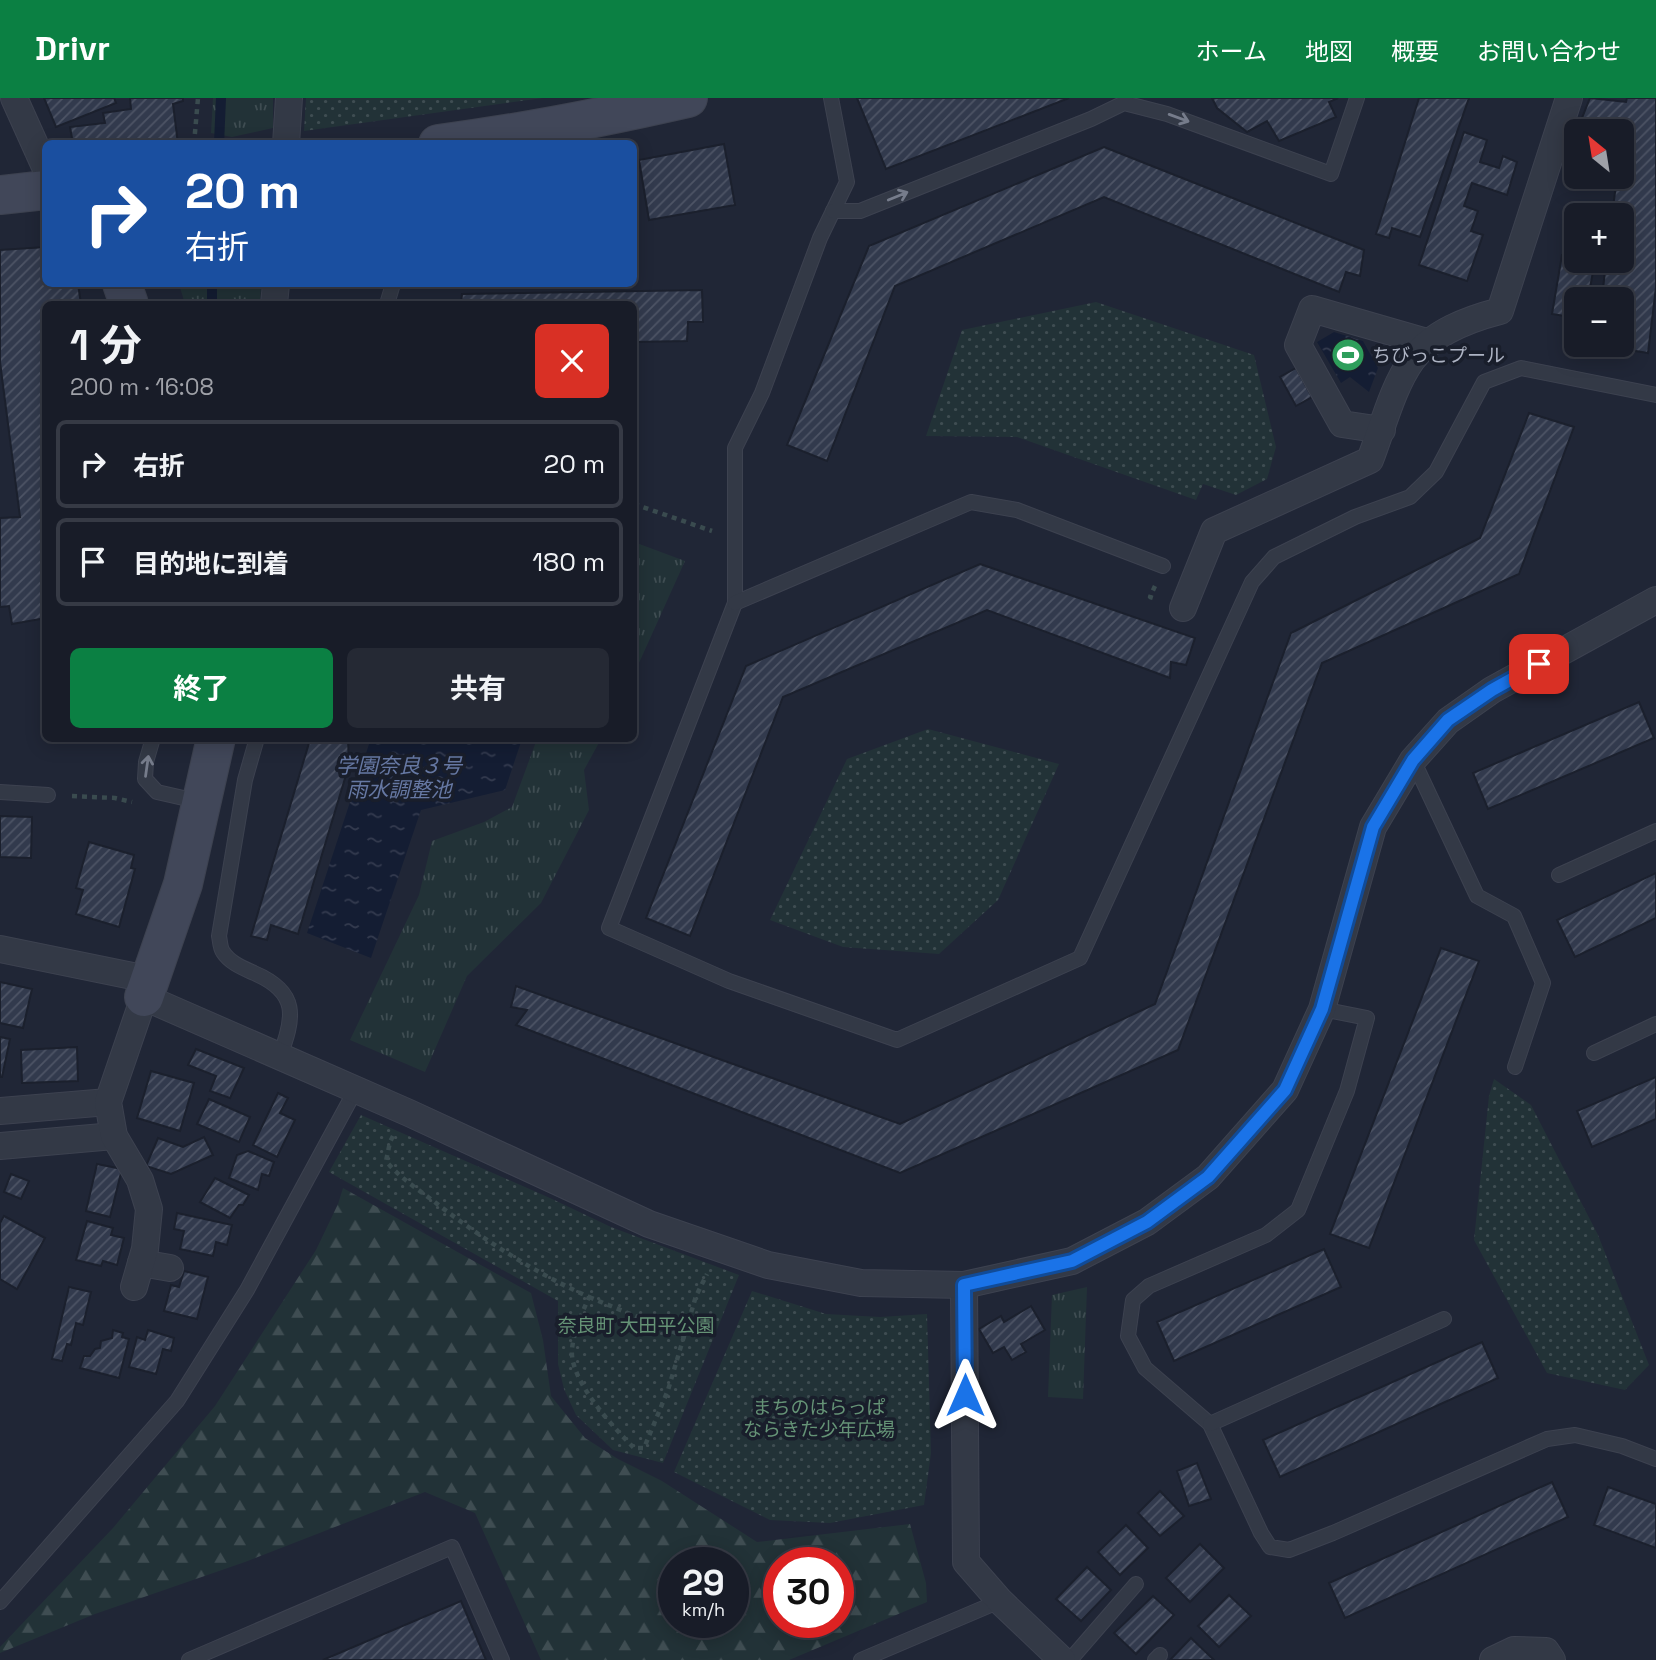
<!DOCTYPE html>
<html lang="ja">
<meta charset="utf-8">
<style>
body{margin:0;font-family:"Space Grotesk","Noto Sans JP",sans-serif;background:#252934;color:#f1f3f6;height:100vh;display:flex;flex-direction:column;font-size:26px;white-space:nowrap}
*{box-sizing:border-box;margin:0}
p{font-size:23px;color:#9fa1a8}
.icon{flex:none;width:38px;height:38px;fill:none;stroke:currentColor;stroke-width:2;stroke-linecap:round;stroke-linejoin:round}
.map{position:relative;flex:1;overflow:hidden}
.drawer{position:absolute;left:42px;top:203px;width:595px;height:441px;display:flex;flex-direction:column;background:#181c28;border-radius:10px;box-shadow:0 4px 18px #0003,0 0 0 2px #363a45}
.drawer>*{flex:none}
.top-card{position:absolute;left:42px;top:42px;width:595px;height:147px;border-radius:10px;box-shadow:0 4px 18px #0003,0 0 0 2px #363a45;background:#1a4fa0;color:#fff;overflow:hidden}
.needle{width:46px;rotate:330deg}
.buttons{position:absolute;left:1564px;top:21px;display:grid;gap:14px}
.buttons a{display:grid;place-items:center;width:70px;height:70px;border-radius:10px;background:#181c28;box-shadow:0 4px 18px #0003,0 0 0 2px #363a45;font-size:35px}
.speed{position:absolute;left:658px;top:1449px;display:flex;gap:14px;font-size:35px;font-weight:700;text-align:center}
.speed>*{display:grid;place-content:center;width:91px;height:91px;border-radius:50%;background:#181c28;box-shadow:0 4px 18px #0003,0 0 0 2px #363a45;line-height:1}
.speed small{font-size:18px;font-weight:400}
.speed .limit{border:10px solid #d22;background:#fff;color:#111}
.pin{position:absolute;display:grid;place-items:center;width:60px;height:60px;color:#fff;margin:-30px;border-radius:14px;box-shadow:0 4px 10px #0006}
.me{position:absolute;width:77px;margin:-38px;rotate:0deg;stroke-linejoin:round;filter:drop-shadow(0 0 5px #0008)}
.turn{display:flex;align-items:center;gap:24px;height:147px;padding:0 28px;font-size:32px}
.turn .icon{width:91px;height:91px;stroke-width:2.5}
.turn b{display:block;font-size:49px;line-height:60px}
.round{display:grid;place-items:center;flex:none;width:74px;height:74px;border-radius:10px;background:#252934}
.overview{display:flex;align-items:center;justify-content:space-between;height:119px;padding:0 28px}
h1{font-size:42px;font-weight:700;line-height:52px}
.cta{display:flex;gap:14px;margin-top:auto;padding:14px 28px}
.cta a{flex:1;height:80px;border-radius:10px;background:#0b8043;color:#fff;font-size:28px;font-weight:700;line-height:80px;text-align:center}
.cta a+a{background:#252934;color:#f1f3f6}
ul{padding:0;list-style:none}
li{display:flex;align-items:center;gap:21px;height:88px;margin:0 14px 10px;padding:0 14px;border:4px solid #363a45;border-radius:10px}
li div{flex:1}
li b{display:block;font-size:26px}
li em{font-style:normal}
header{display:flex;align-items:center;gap:42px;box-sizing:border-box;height:98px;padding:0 35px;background:#0b8043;color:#fff}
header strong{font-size:33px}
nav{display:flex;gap:38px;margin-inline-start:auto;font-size:24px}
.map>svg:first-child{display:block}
</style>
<header>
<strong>Drivr</strong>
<nav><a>ホーム</a><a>地図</a><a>概要</a><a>お問い合わせ</a></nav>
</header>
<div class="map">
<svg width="1656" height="1562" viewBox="0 0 1656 1562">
<defs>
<pattern id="grass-tufts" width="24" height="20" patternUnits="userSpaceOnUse" patternTransform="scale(1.75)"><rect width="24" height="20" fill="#223237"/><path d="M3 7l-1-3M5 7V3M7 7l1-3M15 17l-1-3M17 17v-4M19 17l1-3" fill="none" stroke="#3f4d52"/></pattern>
<pattern id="forest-firs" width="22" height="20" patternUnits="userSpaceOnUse" patternTransform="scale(1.75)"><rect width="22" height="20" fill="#223237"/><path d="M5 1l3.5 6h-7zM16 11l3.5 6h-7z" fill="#3f4d52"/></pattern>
<pattern id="park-dots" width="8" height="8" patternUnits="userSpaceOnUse" patternTransform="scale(1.75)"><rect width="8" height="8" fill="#223237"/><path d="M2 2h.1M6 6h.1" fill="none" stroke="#3f4d52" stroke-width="1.8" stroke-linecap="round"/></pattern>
<pattern id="water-ripples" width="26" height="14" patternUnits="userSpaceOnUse" patternTransform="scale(1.75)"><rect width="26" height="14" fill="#141d33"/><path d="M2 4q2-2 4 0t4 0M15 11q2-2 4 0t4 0" fill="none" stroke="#343b4f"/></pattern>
<pattern id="building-hatch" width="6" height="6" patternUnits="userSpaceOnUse" patternTransform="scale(1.75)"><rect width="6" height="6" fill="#323a4d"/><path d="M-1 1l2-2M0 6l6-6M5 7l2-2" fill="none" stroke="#4d5465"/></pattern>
</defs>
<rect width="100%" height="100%" fill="#202636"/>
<g fill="url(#grass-tufts)">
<polygon points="213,0 273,0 273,30 232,39 211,35"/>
<polygon points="179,186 261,186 260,206 185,206"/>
<polygon points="634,444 685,463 634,576"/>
<polygon points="537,641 601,641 584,672 589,712 541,805 467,878 425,974 350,942 419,797 432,743 484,724 512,709"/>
<polygon points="1087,1189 1083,1301 1048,1299 1052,1197"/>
</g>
<path fill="url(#forest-firs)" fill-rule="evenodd" d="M343 1090 531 1195 543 1242 551 1298 585 1340 618 1361 662 1383 757 1444 910 1426 926 1485 927 1504 789 1562H541L475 1415 425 1394 245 1464 95 1516 0 1555V1549L113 1430 215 1308 316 1152 338 1106ZM674 1465H733V1524H674ZM779 1465H838V1524H779Z"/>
<g fill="url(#park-dots)">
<polygon points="306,0 543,0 304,33"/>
<polygon points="1096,204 1254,257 1276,349 1267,381 1236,397 1203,386 1196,402 1017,339 926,338 962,232"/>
<polygon points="928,631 1059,666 998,802 939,856 843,849 770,822 847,661"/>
<polygon points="1494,981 1531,1007 1598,1137 1649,1267 1625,1292 1547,1275 1474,1142 1489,998"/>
<polygon points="361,1017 550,1100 611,1129 739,1177 663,1365 613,1352 576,1317 564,1291 558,1266 558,1203 329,1074"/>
<polygon points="752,1193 826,1216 880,1219 927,1216 931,1355 924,1407 830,1425 770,1422 674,1374"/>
</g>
<g fill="url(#water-ripples)">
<polygon points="1334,234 1363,243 1378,270 1369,294 1350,279 1341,285 1317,244"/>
<polygon points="371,640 522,641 505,692 421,712 371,860 307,835"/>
</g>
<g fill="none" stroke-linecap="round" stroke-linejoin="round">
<g stroke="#141d33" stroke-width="10">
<polyline points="219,46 221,0"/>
<polyline points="212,206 212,186"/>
</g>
</g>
<g fill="url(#building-hatch)" stroke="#1b202d" stroke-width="2">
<polygon points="44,0 114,0 116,5 56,29"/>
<polygon points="130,0 183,0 183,3 173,6 178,46 73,46 70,29 105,25 103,15 131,11"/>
<polygon points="857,0 1069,0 886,71"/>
<polygon points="1212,0 1338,0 1329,4 1336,19 1279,43 1267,23 1247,34 1217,10"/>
<polygon points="1419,0 1469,0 1420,139 1392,130 1389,140 1376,136"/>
<polygon points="1590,0 1626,4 1627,0 1656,0 1656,189 1648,255 1623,251 1621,260 1595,258 1596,247 1622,247 1622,201 1602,201 1606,163 1622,163 1622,117 1612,117 1617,79 1622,79 1623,29 1580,25"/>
<polygon points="1464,34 1487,42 1480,64 1499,70 1503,58 1517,64 1507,97 1472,85 1464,108 1478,113 1471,133 1483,137 1467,183 1419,167"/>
<polygon points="724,46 735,107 649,122 639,62"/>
<polygon points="1104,49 1364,152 1360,178 1346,174 1339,194 1104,99 895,188 827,363 787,347 869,148"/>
<polygon points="46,149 46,186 78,186 81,206 46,206 46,520 12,526 9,508 0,509 0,420 20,419 0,264 0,152"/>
<polygon points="1562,157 1577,159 1577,163 1595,163 1588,201 1577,201 1577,220 1552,216"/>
<polygon points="702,192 703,224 688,224 687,243 634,244 634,206 461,206 462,196"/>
<polygon points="1296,270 1312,299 1296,308 1280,279"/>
<polygon points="1529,315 1574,329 1519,476 1322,565 1178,952 900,1075 516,927 527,912 511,909 516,888 900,1026 1155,906 1291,535 1480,440"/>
<polygon points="980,466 1195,540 1186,567 1171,564 1170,580 987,512 783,599 690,838 646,820 746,568"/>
<polygon points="1639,604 1654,640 1488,711 1473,675"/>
<polygon points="295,640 348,640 349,667 298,836 271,827 267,842 251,838 309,645"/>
<polygon points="0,718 32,719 31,760 0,759"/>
<polygon points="89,744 134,757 131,770 135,771 119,829 76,816 83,792 76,790"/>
<polygon points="1656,775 1656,820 1575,859 1557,822"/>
<polygon points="1441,850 1479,863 1369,1150 1330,1136"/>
<polygon points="0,884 32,891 23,930 0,925"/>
<polygon points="0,939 10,941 2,979 0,979"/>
<polygon points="77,949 78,983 22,985 21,952"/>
<polygon points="196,951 244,970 230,1000 210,993 216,978 188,967"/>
<polygon points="151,973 194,985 180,1033 137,1020"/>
<polygon points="1656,979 1656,1021 1592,1049 1577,1013"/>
<polygon points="278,995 288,1000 280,1015 295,1022 277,1059 253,1047"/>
<polygon points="209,1001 250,1019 239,1044 197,1026"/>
<polygon points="204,1039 213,1057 171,1076 146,1068 158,1040 183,1049"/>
<polygon points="248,1053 274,1064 269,1078 262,1076 258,1092 229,1080 237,1057"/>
<polygon points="97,1066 122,1071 110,1119 86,1113"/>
<polygon points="11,1076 29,1083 21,1101 4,1094"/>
<polygon points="215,1080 249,1097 243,1107 239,1107 230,1120 200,1104"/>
<polygon points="177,1115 232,1127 227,1147 216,1144 213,1158 180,1151 184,1133 174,1131"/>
<polygon points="4,1118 45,1140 17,1191 0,1181 0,1125"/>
<polygon points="87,1123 113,1130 111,1137 124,1140 117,1167 103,1163 101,1168 76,1162"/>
<polygon points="1324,1151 1341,1189 1174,1263 1157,1224"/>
<polygon points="184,1173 208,1179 197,1221 164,1213 171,1187 179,1189"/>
<polygon points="69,1189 91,1194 83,1227 76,1225 71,1247 67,1246 62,1263 52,1261"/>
<polygon points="1031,1208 1045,1232 1021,1246 1026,1254 1012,1262 1004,1249 993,1255 979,1231 1001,1218 1004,1224"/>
<polygon points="113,1232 123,1235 122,1239 129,1241 119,1280 80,1270 84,1258 90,1258 95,1251 100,1250 101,1243 112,1240"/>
<polygon points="148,1232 174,1240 171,1253 163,1251 156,1276 129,1269 137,1239 145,1242"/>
<polygon points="1482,1244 1498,1280 1280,1379 1263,1342"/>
<polygon points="1197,1365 1211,1401 1189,1408 1177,1373"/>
<polygon points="1552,1384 1568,1419 1345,1520 1329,1485"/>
<polygon points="1608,1389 1656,1406 1656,1450 1594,1427"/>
<polygon points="1160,1393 1184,1418 1160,1438 1138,1415"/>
<polygon points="1126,1427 1148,1450 1120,1477 1098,1454"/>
<polygon points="1200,1446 1224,1470 1190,1504 1166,1480"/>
<polygon points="1087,1469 1111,1492 1081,1523 1056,1501"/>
<polygon points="1229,1497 1251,1518 1219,1549 1198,1528"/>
<polygon points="1153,1498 1174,1517 1136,1556 1114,1535"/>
<polygon points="461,1503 486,1562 323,1562"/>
<polygon points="1191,1540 1214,1562 1170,1562"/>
</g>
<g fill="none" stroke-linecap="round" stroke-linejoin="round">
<defs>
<g id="lane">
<polyline points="831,0 847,84 820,140 762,295 735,350 735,505 609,830 729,883 897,942 1080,860 1252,484 1274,459 1355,419 1410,399 1436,374 1484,284 1521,270 1656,297"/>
<polyline points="833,113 860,113 1091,21 1124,5 1167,16 1331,76 1357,0"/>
<polyline points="387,206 393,186"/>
<polyline points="735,505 971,404 1017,412 1163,468"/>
<polyline points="153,640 146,664 145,681 157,694 201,704"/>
<path d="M257 640 245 682 219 838C220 842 220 850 223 854 230 865 243 870 254 875 299 894 295 919 279 960"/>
<polyline points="1413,662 1477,798 1514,818 1543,885 1515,969"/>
<polyline points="0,694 48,697"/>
<polyline points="1559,777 1656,733"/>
<polyline points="1322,911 1367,920 1347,993 1298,1112 1266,1137 1149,1188 1133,1202 1128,1238 1145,1270 1210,1326 1261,1435 1270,1449 1289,1452 1333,1435 1547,1341 1575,1337 1622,1348 1656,1361"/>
<polyline points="1594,955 1656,926"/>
<polyline points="1210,1326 1444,1221"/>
<polyline points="0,1504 177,1303 247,1192 355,993"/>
<polyline points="189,1562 452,1449 502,1562"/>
<polyline points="861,1562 1000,1503"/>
<polyline points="1070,1562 1136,1486"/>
<polyline points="1155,1562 1160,1557"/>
</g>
<g id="street">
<polyline points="14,0 46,71"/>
<polyline points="286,46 289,0"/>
<polyline points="274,206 276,186"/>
<polyline points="1382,332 1342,326 1298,247 1312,211 1430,245"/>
<path d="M1183 510 1214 433 1370 362C1382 331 1393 288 1412 262 1433 234 1469 221 1500 213L1569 0"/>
<polyline points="0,851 152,882"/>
<polyline points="0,1013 108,1004"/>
<polyline points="0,1048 114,1038"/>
<polyline points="141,1165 170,1170"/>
<polyline points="964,1187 966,1464 1000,1503 1062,1562"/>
<polyline points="134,1189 145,1151 149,1111 140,1082 114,1038 108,1004 144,899 409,1015 649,1126 768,1167 861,1185 964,1187 1072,1163 1147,1124 1208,1079 1285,992 1322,911 1373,729 1413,662 1448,623 1492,592 1656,502"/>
<polyline points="1493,1562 1514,1552 1546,1553 1552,1562"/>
</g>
<g id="secondary">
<path d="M438 46C523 35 605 19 688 0"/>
<polyline points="0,97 46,92"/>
<polyline points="122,186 129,206"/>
<polyline points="144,899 183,786 216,640"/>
</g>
</defs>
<use href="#lane" stroke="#3d4250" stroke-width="16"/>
<use href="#street" stroke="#3d4250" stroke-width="28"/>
<use href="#secondary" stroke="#3d4250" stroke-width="40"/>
<g stroke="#3a4b4f" stroke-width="4.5" stroke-dasharray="5 5" stroke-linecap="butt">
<polyline points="194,46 198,0"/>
<polyline points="634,406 712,433"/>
<polyline points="1155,488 1150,499 1157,501"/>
<polyline points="72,698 115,700 132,704"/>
<path d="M393 1038 390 1044 386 1063C399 1079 416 1090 432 1102 481 1140 533 1174 589 1199 582 1215 574 1233 572 1251 569 1282 613 1329 634 1350H644L668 1292 696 1198 707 1176"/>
<polyline points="589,1199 686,1239"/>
</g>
<use href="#lane" stroke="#333946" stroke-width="14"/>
<use href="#street" stroke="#333946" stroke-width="26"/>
<use href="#secondary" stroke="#414759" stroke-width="38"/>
</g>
<defs><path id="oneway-shaft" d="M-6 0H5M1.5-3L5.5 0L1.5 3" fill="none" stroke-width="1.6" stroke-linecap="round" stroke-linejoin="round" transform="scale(1.75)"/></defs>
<g stroke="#767c8b">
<use href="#oneway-shaft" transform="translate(1179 20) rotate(20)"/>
<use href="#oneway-shaft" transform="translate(898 98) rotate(-22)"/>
<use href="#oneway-shaft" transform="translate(147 668) rotate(-82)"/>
</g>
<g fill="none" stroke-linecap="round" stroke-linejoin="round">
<defs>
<polyline id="route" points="965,1297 964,1187 1072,1163 1147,1124 1208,1079 1285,992 1322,911 1373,729 1413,662 1448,622 1492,592 1539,566"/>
</defs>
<use href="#route" stroke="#114b97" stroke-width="18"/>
<use href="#route" stroke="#1a73e8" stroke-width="12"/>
</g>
<defs>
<symbol id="stadium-disc" viewBox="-11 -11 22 22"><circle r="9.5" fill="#2e9e5b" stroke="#191e2b"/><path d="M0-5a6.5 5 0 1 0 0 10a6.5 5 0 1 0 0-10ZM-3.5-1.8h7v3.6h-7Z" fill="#fff"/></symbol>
</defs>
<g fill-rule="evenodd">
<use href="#stadium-disc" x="1329" y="238" width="38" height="38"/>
</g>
<g text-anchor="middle" stroke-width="7" stroke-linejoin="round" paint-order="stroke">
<g font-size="19" fill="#adb3c3" stroke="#191e2b" text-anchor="start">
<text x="1372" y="264">ちびっこプール</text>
</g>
<g font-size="19" fill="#659376" stroke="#191e2b">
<text x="636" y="1234">奈良町 大田平公園</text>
<text x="819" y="1316">まちのはらっぱ<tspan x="819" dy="22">ならきた少年広場</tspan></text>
</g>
<g font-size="21" font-style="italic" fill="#6678a3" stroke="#191e2b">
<text x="399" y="675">学園奈良３号<tspan x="399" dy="24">雨水調整池</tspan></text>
</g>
</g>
</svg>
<div class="buttons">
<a><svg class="needle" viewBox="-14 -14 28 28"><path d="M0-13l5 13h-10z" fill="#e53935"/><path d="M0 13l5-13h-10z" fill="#9fa1a8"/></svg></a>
<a>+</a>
<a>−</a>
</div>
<div class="speed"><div>29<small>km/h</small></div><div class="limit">30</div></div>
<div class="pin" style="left:1539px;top:566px;background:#d93025"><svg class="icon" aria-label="arrive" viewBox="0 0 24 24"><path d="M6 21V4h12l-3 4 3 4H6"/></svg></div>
<svg class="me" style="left:965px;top:1297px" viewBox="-20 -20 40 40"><path d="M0-17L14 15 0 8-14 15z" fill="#1a73e8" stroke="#fff" stroke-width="4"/></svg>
<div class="top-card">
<div class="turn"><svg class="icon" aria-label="right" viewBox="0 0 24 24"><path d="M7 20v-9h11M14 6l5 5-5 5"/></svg><div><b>20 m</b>右折</div></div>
</div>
<section class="drawer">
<div class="overview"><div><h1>1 分</h1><p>200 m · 16:08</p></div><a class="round" style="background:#d93025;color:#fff"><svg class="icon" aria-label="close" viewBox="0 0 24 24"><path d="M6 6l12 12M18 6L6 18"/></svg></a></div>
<ul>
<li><svg class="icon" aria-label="right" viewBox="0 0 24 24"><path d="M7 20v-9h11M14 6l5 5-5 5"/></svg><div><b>右折</b></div><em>20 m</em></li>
<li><svg class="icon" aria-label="arrive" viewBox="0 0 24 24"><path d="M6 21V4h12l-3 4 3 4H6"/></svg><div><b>目的地に到着</b></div><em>180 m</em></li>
</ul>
<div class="cta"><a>終了</a><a>共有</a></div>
</section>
</div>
